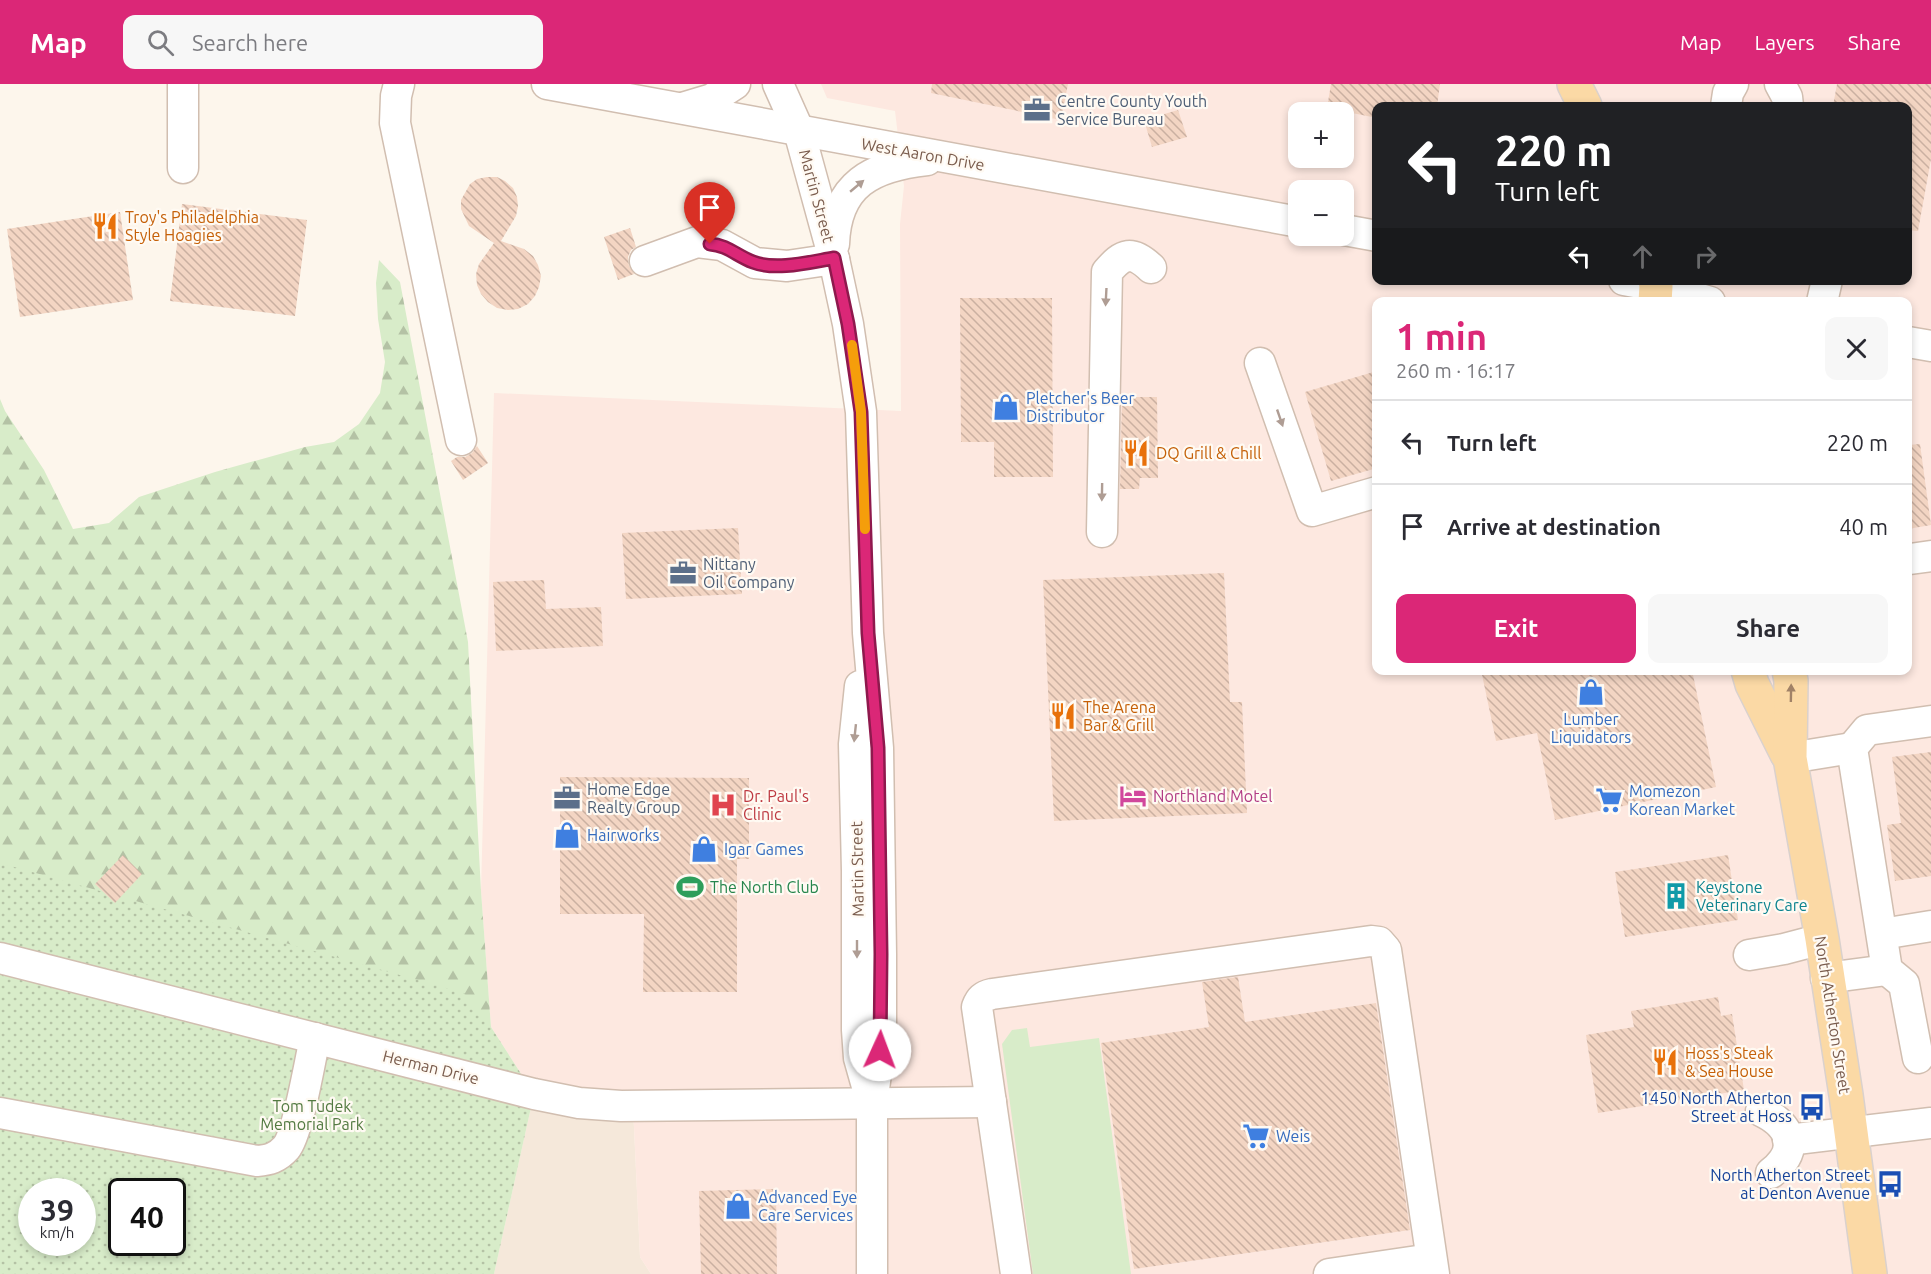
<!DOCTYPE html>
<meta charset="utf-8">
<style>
body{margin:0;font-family:Ubuntu,sans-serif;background:#f7f7f7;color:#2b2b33;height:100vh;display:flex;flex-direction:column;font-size:22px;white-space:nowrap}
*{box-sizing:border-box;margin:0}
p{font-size:20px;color:#7c7c81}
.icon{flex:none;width:33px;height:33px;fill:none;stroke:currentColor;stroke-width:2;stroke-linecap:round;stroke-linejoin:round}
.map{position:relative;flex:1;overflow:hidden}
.side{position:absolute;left:1372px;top:213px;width:540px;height:378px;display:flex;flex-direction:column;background:#fff;border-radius:12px;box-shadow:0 3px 9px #0003}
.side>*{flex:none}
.top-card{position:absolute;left:1372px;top:18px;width:540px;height:183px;border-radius:12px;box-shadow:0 3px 9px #0003;background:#202124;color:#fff;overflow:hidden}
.tools{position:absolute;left:1288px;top:18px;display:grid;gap:12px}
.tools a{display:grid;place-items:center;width:66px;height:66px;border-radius:12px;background:#fff;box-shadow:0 3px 9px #0003;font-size:30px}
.speed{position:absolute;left:18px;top:1094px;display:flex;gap:12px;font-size:30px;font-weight:700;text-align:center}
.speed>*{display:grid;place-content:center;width:78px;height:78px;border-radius:50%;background:#fff;box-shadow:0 3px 9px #0003;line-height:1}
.speed small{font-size:15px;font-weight:400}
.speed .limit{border:3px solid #111;border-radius:9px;background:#fff;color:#111}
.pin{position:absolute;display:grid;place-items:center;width:51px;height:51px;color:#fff;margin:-62px -26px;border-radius:50% 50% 50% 0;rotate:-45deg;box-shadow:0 0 6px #0007}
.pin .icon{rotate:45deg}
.me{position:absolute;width:66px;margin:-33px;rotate:2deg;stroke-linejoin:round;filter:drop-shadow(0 0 4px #0008)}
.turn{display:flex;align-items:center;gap:21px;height:126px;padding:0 24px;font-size:27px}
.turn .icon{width:78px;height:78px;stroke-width:2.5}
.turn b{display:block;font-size:42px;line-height:51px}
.lanes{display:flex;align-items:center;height:57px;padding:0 24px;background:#0003;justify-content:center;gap:30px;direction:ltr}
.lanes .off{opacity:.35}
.round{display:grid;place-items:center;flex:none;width:63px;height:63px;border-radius:12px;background:#f7f7f7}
.overview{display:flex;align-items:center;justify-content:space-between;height:102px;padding:0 24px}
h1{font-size:36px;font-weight:600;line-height:45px;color:#db2777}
.primary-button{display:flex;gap:12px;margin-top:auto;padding:12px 24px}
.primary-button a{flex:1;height:69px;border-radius:12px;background:#db2777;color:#fff;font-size:24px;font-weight:600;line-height:69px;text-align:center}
.primary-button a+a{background:#f7f7f7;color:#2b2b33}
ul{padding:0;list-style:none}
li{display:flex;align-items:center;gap:18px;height:84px;padding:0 24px;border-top:2px solid #e1e1e2}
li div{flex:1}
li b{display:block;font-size:22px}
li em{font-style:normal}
header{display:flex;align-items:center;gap:36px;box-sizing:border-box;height:84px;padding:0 30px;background:#db2777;color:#fff}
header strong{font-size:28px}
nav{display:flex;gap:33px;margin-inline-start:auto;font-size:21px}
.search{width:420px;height:54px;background:#f7f7f7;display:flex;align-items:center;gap:15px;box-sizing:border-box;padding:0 21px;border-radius:12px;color:#7c7c81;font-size:22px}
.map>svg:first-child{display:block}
</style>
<header>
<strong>Map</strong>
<div class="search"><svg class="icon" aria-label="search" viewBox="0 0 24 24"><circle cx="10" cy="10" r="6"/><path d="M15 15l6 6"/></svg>Search here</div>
<nav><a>Map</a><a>Layers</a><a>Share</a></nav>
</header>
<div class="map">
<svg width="1931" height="1190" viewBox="0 0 1931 1190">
<defs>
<pattern id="forest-firs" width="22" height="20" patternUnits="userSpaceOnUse" patternTransform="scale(1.5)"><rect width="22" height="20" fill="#d8ecc9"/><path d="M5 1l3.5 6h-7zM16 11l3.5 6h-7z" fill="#b4c2a5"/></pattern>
<pattern id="park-dots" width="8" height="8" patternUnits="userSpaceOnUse" patternTransform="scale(1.5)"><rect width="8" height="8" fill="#d8ecc9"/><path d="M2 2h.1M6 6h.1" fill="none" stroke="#b4c2a5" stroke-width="1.8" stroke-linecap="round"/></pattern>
<pattern id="building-back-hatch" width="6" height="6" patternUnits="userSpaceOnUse" patternTransform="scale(1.5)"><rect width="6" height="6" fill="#f3d5c3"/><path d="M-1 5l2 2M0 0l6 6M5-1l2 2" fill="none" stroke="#cab0a1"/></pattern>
</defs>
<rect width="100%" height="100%" fill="#fdf6ec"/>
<polygon fill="#f5e8da" points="534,1010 633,1022 640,1173 651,1190 494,1190"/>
<path fill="#fde8e0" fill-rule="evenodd" d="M821 0H1931V243L1928 258 1931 259V1190H651L640 1173 633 1022 534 1010 491 943 481 807 494 309 901 327 900 140 904 102 895 27 827 14ZM1377 22H1908V196H1377ZM1299 28H1344V74H1299ZM1299 106H1344V152H1299ZM1377 218H1908V586H1377Z"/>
<polygon fill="#d8ecc9" points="1027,944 1030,963 1099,954 1131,1190 1033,1190 1002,960 1012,946"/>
<polygon fill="url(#forest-firs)" points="379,176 400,198 468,558 481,807 491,943 463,941 0,838 0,315 5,327 44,386 73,445 109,439 139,413 215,388 305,363 334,358 359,340 380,309 385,278 378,235 376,199"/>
<path fill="url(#park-dots)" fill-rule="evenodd" d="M0 779 464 909 491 943 534 1010 494 1190H0ZM32 1107H82V1158H32ZM122 1107H172V1158H122Z"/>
<g fill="url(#building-back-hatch)">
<polygon points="932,0 1068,0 1061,36 931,9"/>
<polygon points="1331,0 1440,0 1437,22 1377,22 1377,34 1327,24"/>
<polygon points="1837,0 1931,0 1931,75 1918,147 1908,146 1908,22 1833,22"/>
<polygon points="1178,26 1187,53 1152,63 1144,36"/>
<polygon points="487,93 497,93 505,97 513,104 517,113 518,122 516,132 501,157 524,165 533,172 538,181 541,192 539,203 535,212 528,220 518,225 508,226 497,224 488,218 481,210 477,201 476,190 479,180 494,159 469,142 461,125 461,116 470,100 477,95"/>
<polygon points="182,120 307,136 295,232 170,217"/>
<polygon points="120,128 133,216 20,233 7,145"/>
<polygon points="630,144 636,163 631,166 628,173 629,182 634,190 618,196 604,153"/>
<polygon points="960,214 1052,214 1053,393 994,393 994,358 961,358"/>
<polygon points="1377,287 1377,384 1331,397 1305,308"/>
<polygon points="1122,313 1157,313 1158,394 1140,394 1139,405 1120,405"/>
<polygon points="1920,360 1931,441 1908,445 1908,361"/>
<polygon points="477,362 488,379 463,396 451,377 457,373 465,373 472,369"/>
<polygon points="738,444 742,510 626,515 622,449"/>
<polygon points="1224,489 1230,618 1242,618 1247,729 1054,737 1043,496"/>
<polygon points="544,496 546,525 601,523 603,562 496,567 493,498"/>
<polygon points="1481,586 1692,586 1716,703 1555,736 1537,649 1496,657"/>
<polygon points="1931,668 1931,792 1895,797 1887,741 1901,739 1892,673"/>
<polygon points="560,693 749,694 749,775 737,775 737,908 643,908 644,830 560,830"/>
<polygon points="123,771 142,790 115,819 95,800"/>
<polygon points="1728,771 1738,836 1625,853 1615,788"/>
<polygon points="1238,893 1245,938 1376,919 1410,1146 1134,1185 1101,959 1209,943 1202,898"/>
<polygon points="1718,913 1721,932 1732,930 1744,1006 1598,1029 1586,951 1634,943 1631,927"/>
<polygon points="776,1105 777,1190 701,1190 699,1107"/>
</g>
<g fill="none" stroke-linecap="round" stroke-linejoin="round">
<defs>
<g id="minor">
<polyline points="183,0 183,84"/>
<polyline points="399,0 396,12 395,39 461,356"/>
<polyline points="547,0 1299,138"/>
<polyline points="778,0 799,47 834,175 848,240 861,328 868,549 878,664 881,870 881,952 872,1020 872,1190"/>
<polyline points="1780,0 1787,13 1788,22"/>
<polyline points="1726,22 1728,9 1733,0"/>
<polyline points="682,24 712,15 735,0"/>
<polyline points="1344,146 1377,152"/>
<path d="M834 160C836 100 872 82 927 76"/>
<polyline points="645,177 697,158 722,161 755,179 787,182 834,175"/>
<polyline points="1624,196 1656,202 1710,218"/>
<polyline points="1822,218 1827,196"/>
<polyline points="1908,258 1931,262"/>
<polyline points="1260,279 1312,427 1377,408"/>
<path d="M1102 448 1107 188C1123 169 1132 166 1151 184"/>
<polyline points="1910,475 1931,472"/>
<polyline points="860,602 854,660 857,787 857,946 859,974 868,1006"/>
<polyline points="1790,674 1852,664"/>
<polyline points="1882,850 1931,842"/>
<polyline points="1749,871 1784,865 1822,855"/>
<polyline points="0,874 534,1010 579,1019 621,1022 991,1018"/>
<polyline points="1826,894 1887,886"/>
<polyline points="1918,974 1904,900 1887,886 1852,664 1867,646 1931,637"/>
<path d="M1761 1027C1792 1042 1800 1066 1771 1089"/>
<path d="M0 1029 257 1077C269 1076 277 1074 286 1064 298 1050 310 976 315 954"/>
<polyline points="1788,1056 1931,1039"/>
<path d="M1016 1190 977 923C980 915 983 912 992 910L1371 857 1379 858 1386 866 1434 1190"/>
<polyline points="1329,1190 1431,1175"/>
</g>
<g id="major">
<polyline points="1574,0 1585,22"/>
<polyline points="1655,196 1656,202 1655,218"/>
<polyline points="1748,586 1752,600 1787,670"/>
<polyline points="1789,586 1791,597 1790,674 1822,855 1846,1011 1870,1190"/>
</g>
</defs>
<use href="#minor" stroke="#d1beb0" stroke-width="33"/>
<use href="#major" stroke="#dad1cd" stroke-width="36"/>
<use href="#minor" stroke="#fff" stroke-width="30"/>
<use href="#major" stroke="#fbd9a5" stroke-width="33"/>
</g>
<defs><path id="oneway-solid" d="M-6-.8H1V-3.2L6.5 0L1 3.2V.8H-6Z" transform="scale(1.5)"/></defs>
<g fill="#af9d94">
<use href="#oneway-solid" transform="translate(857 102) rotate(-40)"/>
<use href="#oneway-solid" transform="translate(1106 213) rotate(93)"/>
<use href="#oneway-solid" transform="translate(1280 334) rotate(71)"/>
<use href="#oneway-solid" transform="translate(1102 408) rotate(91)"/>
<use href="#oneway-solid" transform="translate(855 649) rotate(96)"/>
<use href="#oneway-solid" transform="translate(857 865) rotate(90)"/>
</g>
<use fill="#a18267" href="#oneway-solid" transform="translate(1791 609) rotate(-89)"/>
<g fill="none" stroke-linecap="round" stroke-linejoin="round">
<defs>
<path id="route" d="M710 160C727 161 737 172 753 178 776 187 810 178 834 174L848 240 861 328 868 549 878 664 881 870 880 966"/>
</defs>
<use href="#route" stroke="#8e194d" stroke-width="15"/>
<use href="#route" stroke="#db2777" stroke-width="10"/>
<polyline stroke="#f59e0b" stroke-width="10" points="852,261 861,328 865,445"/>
</g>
<defs>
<symbol id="office-bare" viewBox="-9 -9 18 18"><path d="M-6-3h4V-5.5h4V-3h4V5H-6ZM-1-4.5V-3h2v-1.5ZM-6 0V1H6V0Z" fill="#5c6f8a" stroke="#fffaf3" stroke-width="2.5" paint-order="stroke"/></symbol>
<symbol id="restaurant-bare" viewBox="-9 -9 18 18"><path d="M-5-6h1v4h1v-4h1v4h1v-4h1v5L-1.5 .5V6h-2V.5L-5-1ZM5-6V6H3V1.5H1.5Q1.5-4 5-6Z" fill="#e8710a" stroke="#fffaf3" stroke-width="2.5" paint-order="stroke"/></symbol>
<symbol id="shop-bare" viewBox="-9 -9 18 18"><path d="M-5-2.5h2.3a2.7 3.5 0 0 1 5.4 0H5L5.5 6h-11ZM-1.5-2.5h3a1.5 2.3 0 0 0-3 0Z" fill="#3f7fe0" stroke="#fffaf3" stroke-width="2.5" paint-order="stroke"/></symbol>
<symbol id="hotel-bare" viewBox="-9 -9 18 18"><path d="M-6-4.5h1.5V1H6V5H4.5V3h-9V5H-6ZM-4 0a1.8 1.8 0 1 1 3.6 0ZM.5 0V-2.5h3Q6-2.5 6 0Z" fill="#d1479c" stroke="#fffaf3" stroke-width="2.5" paint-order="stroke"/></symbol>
<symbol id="supermarket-bare" viewBox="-9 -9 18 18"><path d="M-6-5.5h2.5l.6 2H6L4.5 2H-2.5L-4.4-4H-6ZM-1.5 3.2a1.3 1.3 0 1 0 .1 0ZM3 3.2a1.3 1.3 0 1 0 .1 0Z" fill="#3f7fe0" stroke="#fffaf3" stroke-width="2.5" paint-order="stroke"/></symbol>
<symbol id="hospital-bare" viewBox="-9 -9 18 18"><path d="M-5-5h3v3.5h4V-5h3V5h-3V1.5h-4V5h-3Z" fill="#e0444e" stroke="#fffaf3" stroke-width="2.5" paint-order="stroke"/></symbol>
<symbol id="stadium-bare" viewBox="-9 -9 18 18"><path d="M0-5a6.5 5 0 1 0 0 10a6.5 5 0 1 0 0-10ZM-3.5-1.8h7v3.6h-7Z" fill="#2e9e5b" stroke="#fffaf3" stroke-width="2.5" paint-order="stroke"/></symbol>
<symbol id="building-bare" viewBox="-9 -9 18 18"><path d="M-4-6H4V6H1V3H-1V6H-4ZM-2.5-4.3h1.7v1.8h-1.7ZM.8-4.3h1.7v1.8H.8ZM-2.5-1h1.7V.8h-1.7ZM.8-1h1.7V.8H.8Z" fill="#0f9aa8" stroke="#fffaf3" stroke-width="2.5" paint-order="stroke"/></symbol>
<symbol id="bus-bare" viewBox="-9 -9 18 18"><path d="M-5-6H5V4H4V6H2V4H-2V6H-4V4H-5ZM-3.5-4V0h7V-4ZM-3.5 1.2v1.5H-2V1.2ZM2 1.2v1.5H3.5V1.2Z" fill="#1a4fb4" stroke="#fffaf3" stroke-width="2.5" paint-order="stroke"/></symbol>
</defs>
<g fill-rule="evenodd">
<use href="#office-bare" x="1018" y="7" width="38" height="38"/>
<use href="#restaurant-bare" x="86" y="123" width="38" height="38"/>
<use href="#shop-bare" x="987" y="304" width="38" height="38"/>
<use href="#restaurant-bare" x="1117" y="350" width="38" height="38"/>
<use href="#office-bare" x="664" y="470" width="38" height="38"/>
<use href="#shop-bare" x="1572" y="589" width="38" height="38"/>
<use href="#restaurant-bare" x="1044" y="613" width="38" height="38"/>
<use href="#hotel-bare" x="1114" y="693" width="38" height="38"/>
<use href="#office-bare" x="548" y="695" width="38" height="38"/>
<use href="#supermarket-bare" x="1590" y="697" width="38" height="38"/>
<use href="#hospital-bare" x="704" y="702" width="38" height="38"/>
<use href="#shop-bare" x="548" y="732" width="38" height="38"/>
<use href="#shop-bare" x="685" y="746" width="38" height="38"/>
<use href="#stadium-bare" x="671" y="784" width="38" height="38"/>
<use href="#building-bare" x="1657" y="793" width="38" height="38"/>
<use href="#restaurant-bare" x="1646" y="959" width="38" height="38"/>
<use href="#bus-bare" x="1793" y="1004" width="38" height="38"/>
<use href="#supermarket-bare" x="1237" y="1033" width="38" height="38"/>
<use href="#bus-bare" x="1871" y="1081" width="38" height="38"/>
<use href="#shop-bare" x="719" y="1103" width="38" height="38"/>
</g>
<g text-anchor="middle" stroke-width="4.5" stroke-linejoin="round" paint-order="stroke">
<g font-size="16" fill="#4e5e75" stroke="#fffaf3" text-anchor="start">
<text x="1057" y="23">Centre County Youth<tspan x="1057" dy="18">Service Bureau</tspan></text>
<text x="703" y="486">Nittany<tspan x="703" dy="18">Oil Company</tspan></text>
<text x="587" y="711">Home Edge<tspan x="587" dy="18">Realty Group</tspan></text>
</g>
<g font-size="16" fill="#7a5c4d" stroke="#fffaf3">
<text transform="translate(923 70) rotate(10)" y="6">West Aaron Drive</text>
<text transform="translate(817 112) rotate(75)" y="6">Martin Street</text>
<text transform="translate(857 785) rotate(-91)" y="6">Martin Street</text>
<text transform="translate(1833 931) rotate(81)" y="6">North Atherton Street</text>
<text transform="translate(431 983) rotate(14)" y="6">Herman Drive</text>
</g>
<g font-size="16" fill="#c56008" stroke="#fffaf3" text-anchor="start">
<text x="125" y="139">Troy's Philadelphia<tspan x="125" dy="18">Style Hoagies</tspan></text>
<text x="1156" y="375">DQ Grill &amp; Chill</text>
<text x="1083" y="629">The Arena<tspan x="1083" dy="18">Bar &amp; Grill</tspan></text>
<text x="1685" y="975">Hoss's Steak<tspan x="1685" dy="18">&amp; Sea House</tspan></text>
</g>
<g font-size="16" fill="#366cbe" stroke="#fffaf3" text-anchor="start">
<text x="1026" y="320">Pletcher's Beer<tspan x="1026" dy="18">Distributor</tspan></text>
<text x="1591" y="641" text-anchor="middle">Lumber<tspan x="1591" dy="18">Liquidators</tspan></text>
<text x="1629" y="713">Momezon<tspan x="1629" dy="18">Korean Market</tspan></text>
<text x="587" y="757">Hairworks</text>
<text x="724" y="771">Igar Games</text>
<text x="1276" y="1058">Weis</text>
<text x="758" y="1119">Advanced Eye<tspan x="758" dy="18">Care Services</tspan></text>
</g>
<g font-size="16" fill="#be3a42" stroke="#fffaf3" text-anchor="start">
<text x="743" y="718">Dr. Paul's<tspan x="743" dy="18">Clinic</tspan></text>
</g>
<g font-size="16" fill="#b23c85" stroke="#fffaf3" text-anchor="start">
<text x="1153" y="718">Northland Motel</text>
</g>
<g font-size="16" fill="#27864d" stroke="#fffaf3" text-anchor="start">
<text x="710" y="809">The North Club</text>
</g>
<g font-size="16" fill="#0d838f" stroke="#fffaf3" text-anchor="start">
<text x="1696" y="809">Keystone<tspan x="1696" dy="18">Veterinary Care</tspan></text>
</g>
<g font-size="16" fill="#164399" stroke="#fffaf3" text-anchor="end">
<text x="1792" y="1020">1450 North Atherton<tspan x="1792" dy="18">Street at Hoss</tspan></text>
<text x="1870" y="1097">North Atherton Street<tspan x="1870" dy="18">at Denton Avenue</tspan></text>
</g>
<g font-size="16" fill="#537a41" stroke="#fffaf3">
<text x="312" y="1028">Tom Tudek<tspan x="312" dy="18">Memorial Park</tspan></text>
</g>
</g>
</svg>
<div class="tools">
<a>+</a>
<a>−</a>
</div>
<div class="speed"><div>39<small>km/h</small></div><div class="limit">40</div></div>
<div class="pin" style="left:710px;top:160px;background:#d93025"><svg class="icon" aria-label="arrive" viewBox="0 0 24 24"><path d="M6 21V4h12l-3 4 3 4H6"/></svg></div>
<svg class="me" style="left:880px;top:966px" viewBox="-20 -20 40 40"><circle r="19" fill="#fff"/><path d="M0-13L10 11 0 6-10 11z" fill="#db2777"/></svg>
<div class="top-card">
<div class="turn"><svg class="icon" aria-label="left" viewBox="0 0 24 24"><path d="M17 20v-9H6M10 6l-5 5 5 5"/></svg><div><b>220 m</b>Turn left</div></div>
<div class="lanes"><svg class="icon" aria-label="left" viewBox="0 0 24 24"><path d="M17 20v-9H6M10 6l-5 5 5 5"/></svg><svg class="icon off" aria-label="ahead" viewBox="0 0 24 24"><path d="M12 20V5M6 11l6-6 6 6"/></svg><svg class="icon off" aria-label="right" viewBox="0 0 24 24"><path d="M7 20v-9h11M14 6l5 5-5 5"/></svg></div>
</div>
<section class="side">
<div class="overview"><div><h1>1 min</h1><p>260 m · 16:17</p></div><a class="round"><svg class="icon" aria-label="close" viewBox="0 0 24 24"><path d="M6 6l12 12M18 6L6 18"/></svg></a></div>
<ul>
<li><svg class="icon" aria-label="left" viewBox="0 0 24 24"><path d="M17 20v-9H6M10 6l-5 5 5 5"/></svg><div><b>Turn left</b></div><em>220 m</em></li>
<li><svg class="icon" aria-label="arrive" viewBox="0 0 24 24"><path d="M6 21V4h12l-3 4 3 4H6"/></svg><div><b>Arrive at destination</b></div><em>40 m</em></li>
</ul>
<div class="primary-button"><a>Exit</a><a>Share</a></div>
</section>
</div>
